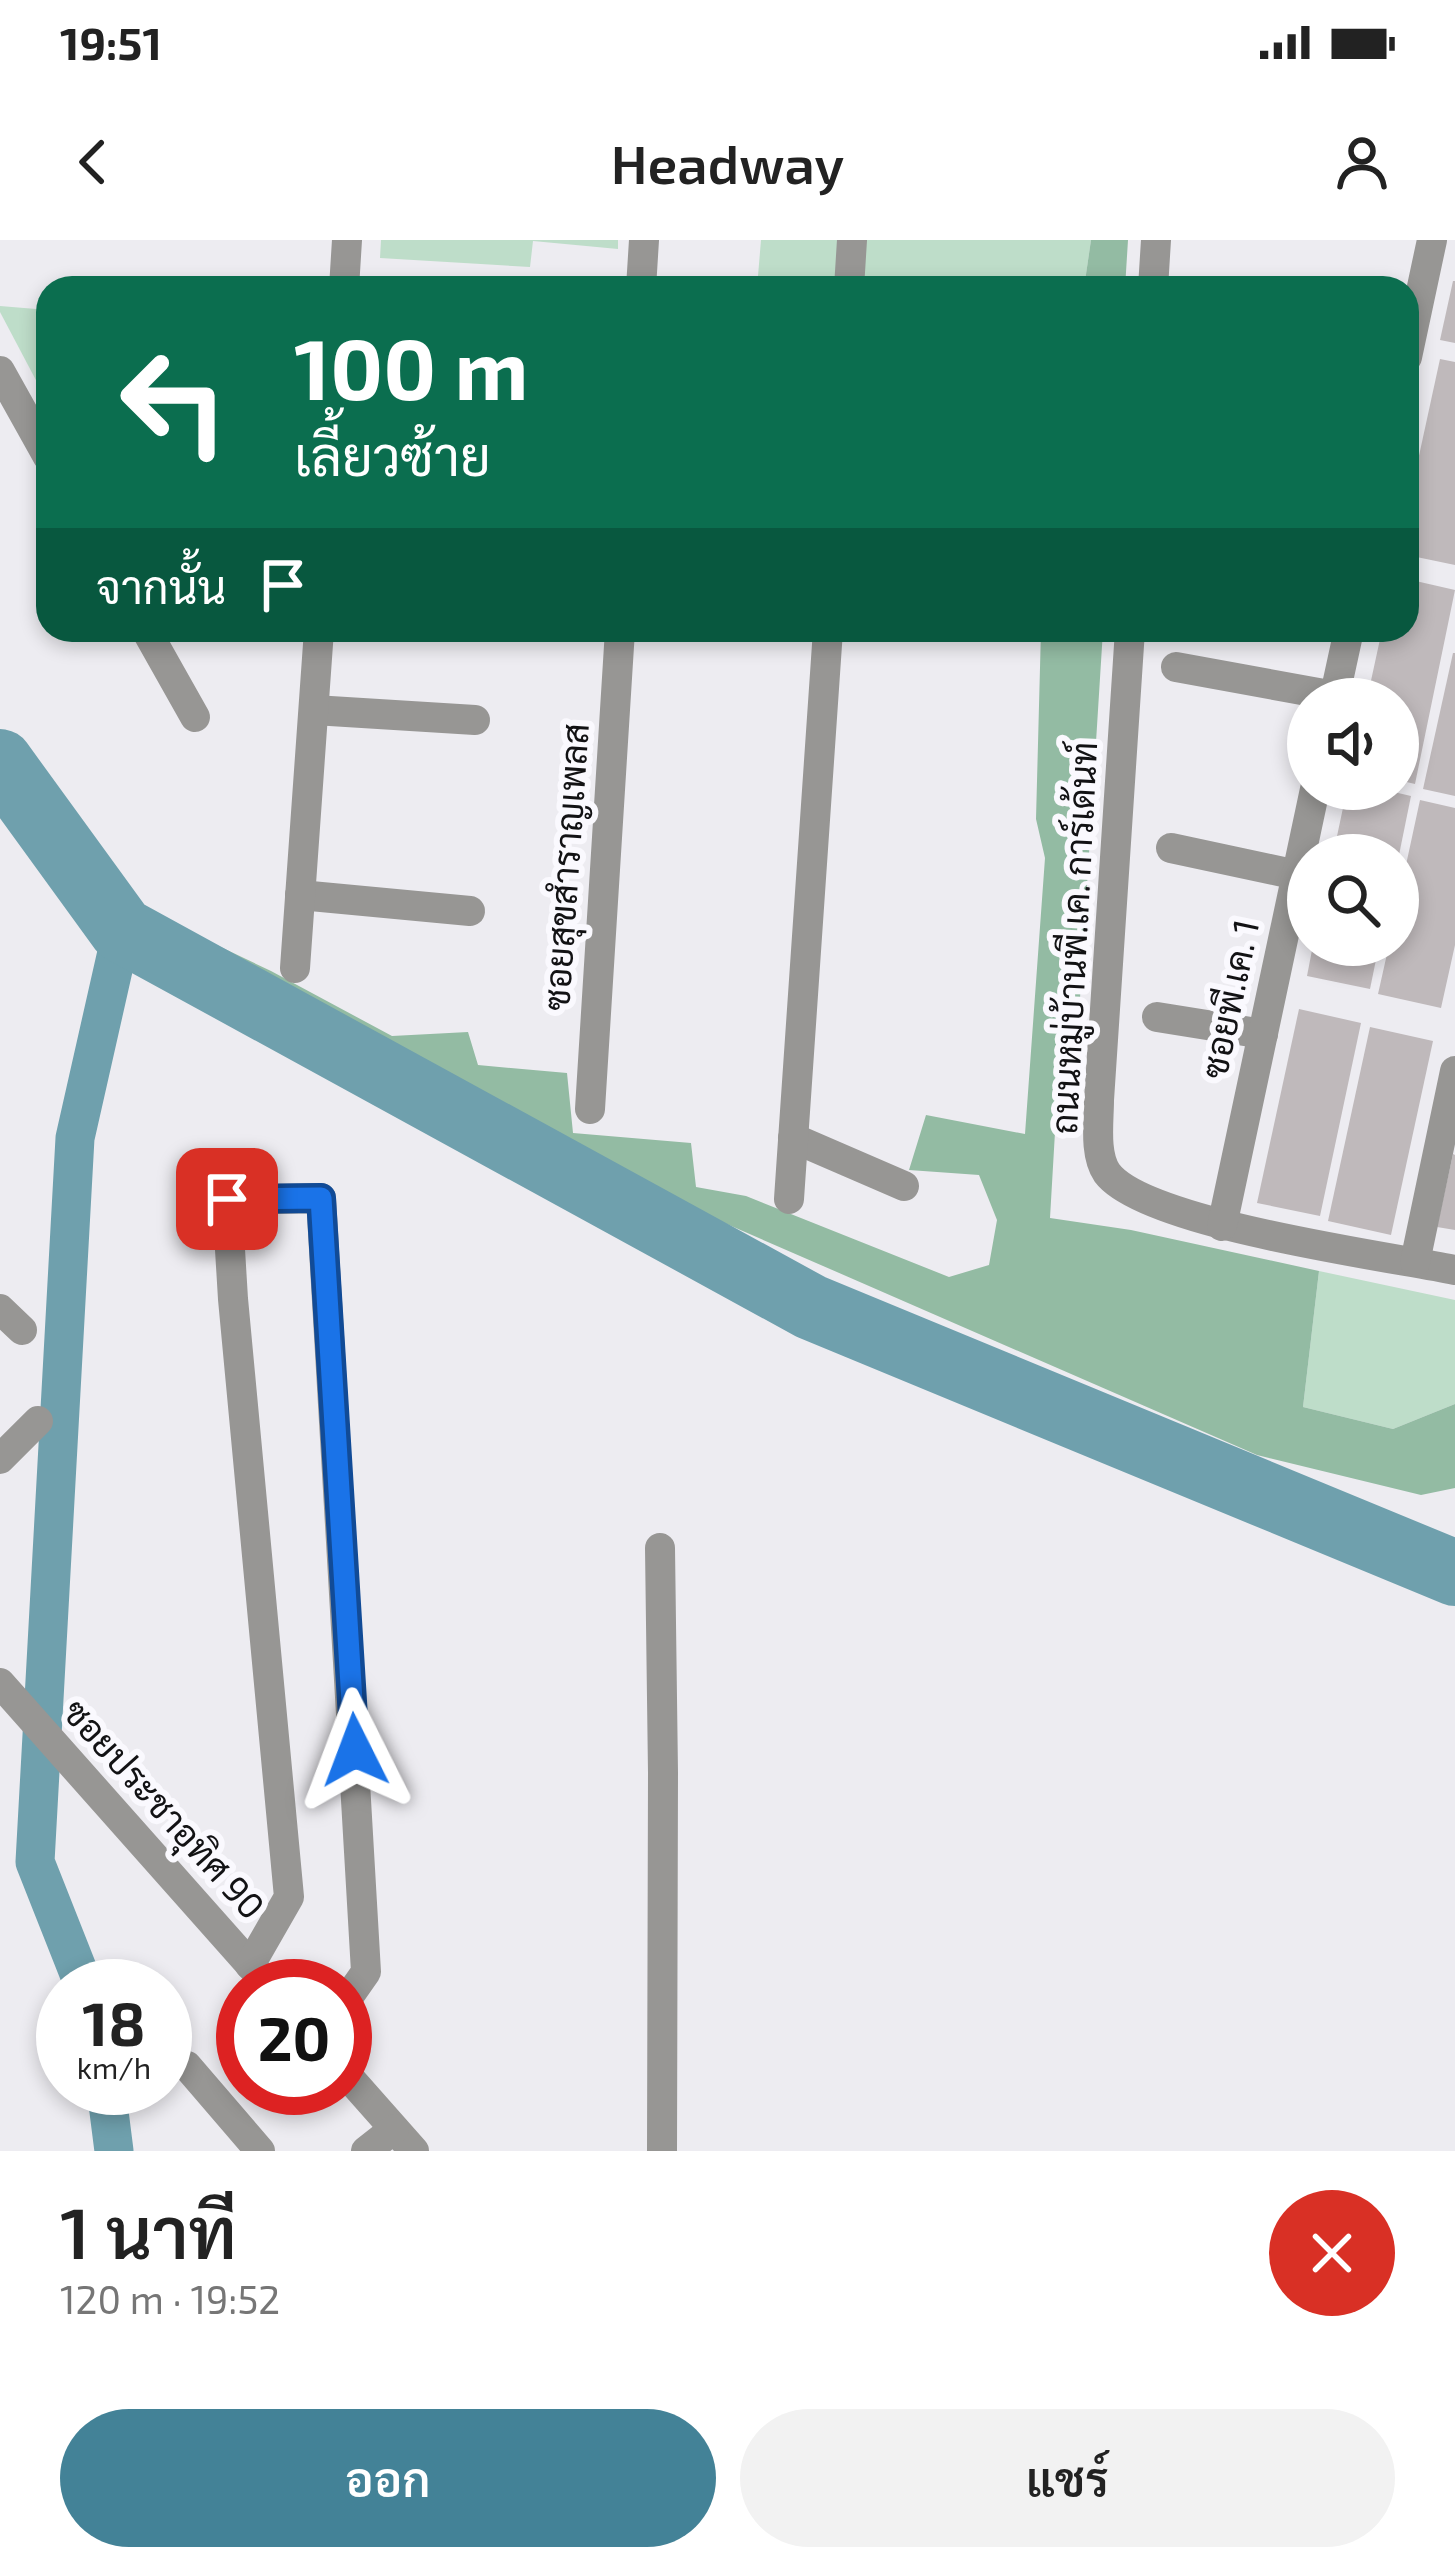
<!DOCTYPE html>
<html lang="th">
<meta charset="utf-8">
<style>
body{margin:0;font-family:"Exo 2",Sarabun,sans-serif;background:#f2f2f2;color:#222;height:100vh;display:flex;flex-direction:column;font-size:45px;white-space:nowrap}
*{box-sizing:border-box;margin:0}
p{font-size:39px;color:#767676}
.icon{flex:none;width:66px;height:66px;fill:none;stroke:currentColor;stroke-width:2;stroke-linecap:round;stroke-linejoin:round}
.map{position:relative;height:1911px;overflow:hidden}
.side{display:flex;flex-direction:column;background:#fff;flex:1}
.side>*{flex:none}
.hud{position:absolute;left:36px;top:36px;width:1383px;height:366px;border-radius:36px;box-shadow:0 6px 18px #0003;background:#0b6e4f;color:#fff;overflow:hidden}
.fabs{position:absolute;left:1287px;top:438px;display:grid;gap:24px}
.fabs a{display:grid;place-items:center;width:132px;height:132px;border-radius:50%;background:#fff;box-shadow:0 6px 18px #0003;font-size:60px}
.speed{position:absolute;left:36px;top:1719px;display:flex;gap:24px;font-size:60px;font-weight:700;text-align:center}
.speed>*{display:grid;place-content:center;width:156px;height:156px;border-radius:50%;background:#fff;box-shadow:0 6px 18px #0003;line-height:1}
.speed small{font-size:30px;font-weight:400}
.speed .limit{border:18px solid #d22;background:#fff;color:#111}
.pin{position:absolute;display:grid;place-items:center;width:102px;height:102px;color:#fff;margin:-51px;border-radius:24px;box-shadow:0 6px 18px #0006}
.me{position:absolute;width:132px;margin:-66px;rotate:357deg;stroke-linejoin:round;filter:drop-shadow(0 0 9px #0008)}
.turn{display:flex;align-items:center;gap:42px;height:252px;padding:0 60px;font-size:54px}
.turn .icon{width:156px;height:156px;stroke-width:2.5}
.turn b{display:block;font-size:84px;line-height:102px}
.then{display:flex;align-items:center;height:114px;padding:0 60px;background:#0003;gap:24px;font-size:45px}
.round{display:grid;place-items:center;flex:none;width:126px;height:126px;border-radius:63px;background:#f2f2f2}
.summary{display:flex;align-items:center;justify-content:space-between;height:204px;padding:0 60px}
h1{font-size:72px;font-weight:600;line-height:90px}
.cta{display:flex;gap:24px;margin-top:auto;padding:24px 60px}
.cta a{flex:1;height:138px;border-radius:72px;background:#438297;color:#fff;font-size:48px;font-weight:600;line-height:138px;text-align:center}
.cta a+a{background:#f2f2f2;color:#222}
.status{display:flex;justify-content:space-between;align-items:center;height:84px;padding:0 60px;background:#fff;direction:ltr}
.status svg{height:33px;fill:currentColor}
header{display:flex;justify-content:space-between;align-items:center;height:156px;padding:0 60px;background:#fff;font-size:54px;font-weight:600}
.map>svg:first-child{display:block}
</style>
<div class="status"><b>19:51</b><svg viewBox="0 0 49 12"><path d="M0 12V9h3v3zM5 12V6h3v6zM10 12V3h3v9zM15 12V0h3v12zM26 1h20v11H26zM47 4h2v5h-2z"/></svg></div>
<header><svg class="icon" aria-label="back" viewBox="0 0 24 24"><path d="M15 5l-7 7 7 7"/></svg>Headway<svg class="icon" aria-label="person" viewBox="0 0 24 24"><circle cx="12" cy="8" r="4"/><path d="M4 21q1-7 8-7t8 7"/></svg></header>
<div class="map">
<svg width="1455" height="1911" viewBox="0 0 1455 1911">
<rect width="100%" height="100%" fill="#edecf1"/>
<g fill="#beddc9">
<polygon points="381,0 618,0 618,9 533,1 530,27 380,18"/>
<polygon points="761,0 839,0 836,48 757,48"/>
<polygon points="866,0 1091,0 1084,48 863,48"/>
<polygon points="0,66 48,70 48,163 0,72"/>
<polygon points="1319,1031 1455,1060 1455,1164 1393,1189 1303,1167"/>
</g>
<g fill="#93bba3">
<polygon points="1091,0 1128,0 1125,48 1084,48"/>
<polygon points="1041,390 1103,390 1073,870 1055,892 1050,978 1131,990 1319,1031 1303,1167 1393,1189 1455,1164 1455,1248 1421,1255 1257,1215 605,931 470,851 284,750 187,691 271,731 392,796 468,792 478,825 567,833 573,893 691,903 696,947 746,956 949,1037 989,1025 997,980 979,935 909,930 926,875 1025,894 1045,618 1036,579"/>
</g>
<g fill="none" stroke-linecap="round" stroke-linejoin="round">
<g stroke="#6fa0ad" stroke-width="39">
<polyline points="84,1746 35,1622 75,898 122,690"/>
<polyline points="106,1848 114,1911"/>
</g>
<polyline stroke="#6fa0ad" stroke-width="66" points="0,522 122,690 811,1067 1455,1333"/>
</g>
<g fill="#bfb9bb">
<polygon points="1453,41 1455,41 1455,103 1440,100"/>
<polygon points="1440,119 1455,122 1455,325 1407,315 1407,271"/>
<polygon points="1407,339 1455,350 1415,544 1398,540 1398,459 1367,459 1382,390 1407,390"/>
<polygon points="1453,413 1455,413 1455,556 1423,549"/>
<polygon points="1347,549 1381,549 1411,556 1399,615 1333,615"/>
<polygon points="1420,560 1455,568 1455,705 1441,768 1378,754 1389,705 1398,705 1398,662"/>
<polygon points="1313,705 1379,705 1370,749 1307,736"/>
<polygon points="1299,769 1361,783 1320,976 1257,963"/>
<polygon points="1370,787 1433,801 1391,995 1328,981"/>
<polygon points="1453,914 1455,915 1455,990 1437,987"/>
</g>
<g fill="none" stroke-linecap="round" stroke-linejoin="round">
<g stroke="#979694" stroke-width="30">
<polyline points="344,48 347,0"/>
<polyline points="641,48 644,0"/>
<polyline points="849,48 852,0"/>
<polyline points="1153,48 1156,0"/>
<polyline points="1407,117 1432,0"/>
<polyline points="0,131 48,217"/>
<polyline points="146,390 195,477"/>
<path d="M1130 390 1099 860C1099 881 1094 914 1107 933 1145 984 1386 1016 1455 1030"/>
<polyline points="1176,427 1335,456"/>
<polyline points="1334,459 1349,390"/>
<polyline points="314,470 475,480"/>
<polyline points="1171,608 1297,635"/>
<polyline points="300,655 470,671"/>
<polyline points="295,728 319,390"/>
<polyline points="1157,777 1263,794"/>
<polyline points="590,869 620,390"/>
<polyline points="793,898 904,946"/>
<polyline points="789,959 828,390"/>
<polyline points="1222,986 1315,549"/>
<polyline points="1415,1022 1455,831"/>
<polyline points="0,1069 22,1090"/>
<polyline points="0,1219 38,1181"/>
<polyline points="660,1308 663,1533 662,1911"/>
<polyline points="0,1443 269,1746"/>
<polyline points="250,1725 289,1657 233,1059 227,960 321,958 366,1732 345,1762"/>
<polyline points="187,1826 260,1911"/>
<polyline points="345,1833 414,1911"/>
<polyline points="366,1911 394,1889"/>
</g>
</g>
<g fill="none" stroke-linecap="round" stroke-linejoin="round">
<defs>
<polyline id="route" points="227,959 321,958 355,1510"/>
</defs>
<use href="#route" stroke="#114b97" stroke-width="30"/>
<use href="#route" stroke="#1a73e8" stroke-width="21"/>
</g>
<g text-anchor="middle" stroke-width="12" stroke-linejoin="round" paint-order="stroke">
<g font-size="36" fill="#121214" stroke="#faf9fe">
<text transform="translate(566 627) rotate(-86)" y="13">ซอยสุขสำราญเพลส</text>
<text transform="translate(1074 698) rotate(-87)" y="13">ถนนหมู่บ้านพี.เค. การ์เด้นท์</text>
<text transform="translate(1230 759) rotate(-78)" y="13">ซอยพี.เค. 1</text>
<text transform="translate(164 1569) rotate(48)" y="13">ซอยประชาอุทิศ 90</text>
</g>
</g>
</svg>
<div class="fabs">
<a><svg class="icon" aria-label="sound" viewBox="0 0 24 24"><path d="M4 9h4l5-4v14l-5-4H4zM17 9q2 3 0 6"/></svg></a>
<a><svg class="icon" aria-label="search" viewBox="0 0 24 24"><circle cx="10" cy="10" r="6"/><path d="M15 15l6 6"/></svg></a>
</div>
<div class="speed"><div>18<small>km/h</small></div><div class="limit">20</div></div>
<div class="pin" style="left:227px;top:959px;background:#d93025"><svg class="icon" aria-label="arrive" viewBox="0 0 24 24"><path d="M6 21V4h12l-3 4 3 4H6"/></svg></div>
<svg class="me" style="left:355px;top:1510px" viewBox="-20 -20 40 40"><path d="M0-17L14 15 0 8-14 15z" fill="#1a73e8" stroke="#fff" stroke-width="4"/></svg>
<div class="hud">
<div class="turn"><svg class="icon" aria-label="left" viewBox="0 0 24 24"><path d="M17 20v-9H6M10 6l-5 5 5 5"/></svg><div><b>100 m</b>เลี้ยวซ้าย</div></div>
<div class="then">จากนั้น<svg class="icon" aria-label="arrive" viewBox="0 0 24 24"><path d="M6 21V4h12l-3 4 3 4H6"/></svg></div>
</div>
</div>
<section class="side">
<div class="summary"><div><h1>1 นาที</h1><p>120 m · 19:52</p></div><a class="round" style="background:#d93025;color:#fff"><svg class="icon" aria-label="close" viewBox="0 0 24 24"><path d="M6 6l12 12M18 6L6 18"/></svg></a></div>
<div class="cta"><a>ออก</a><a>แชร์</a></div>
</section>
